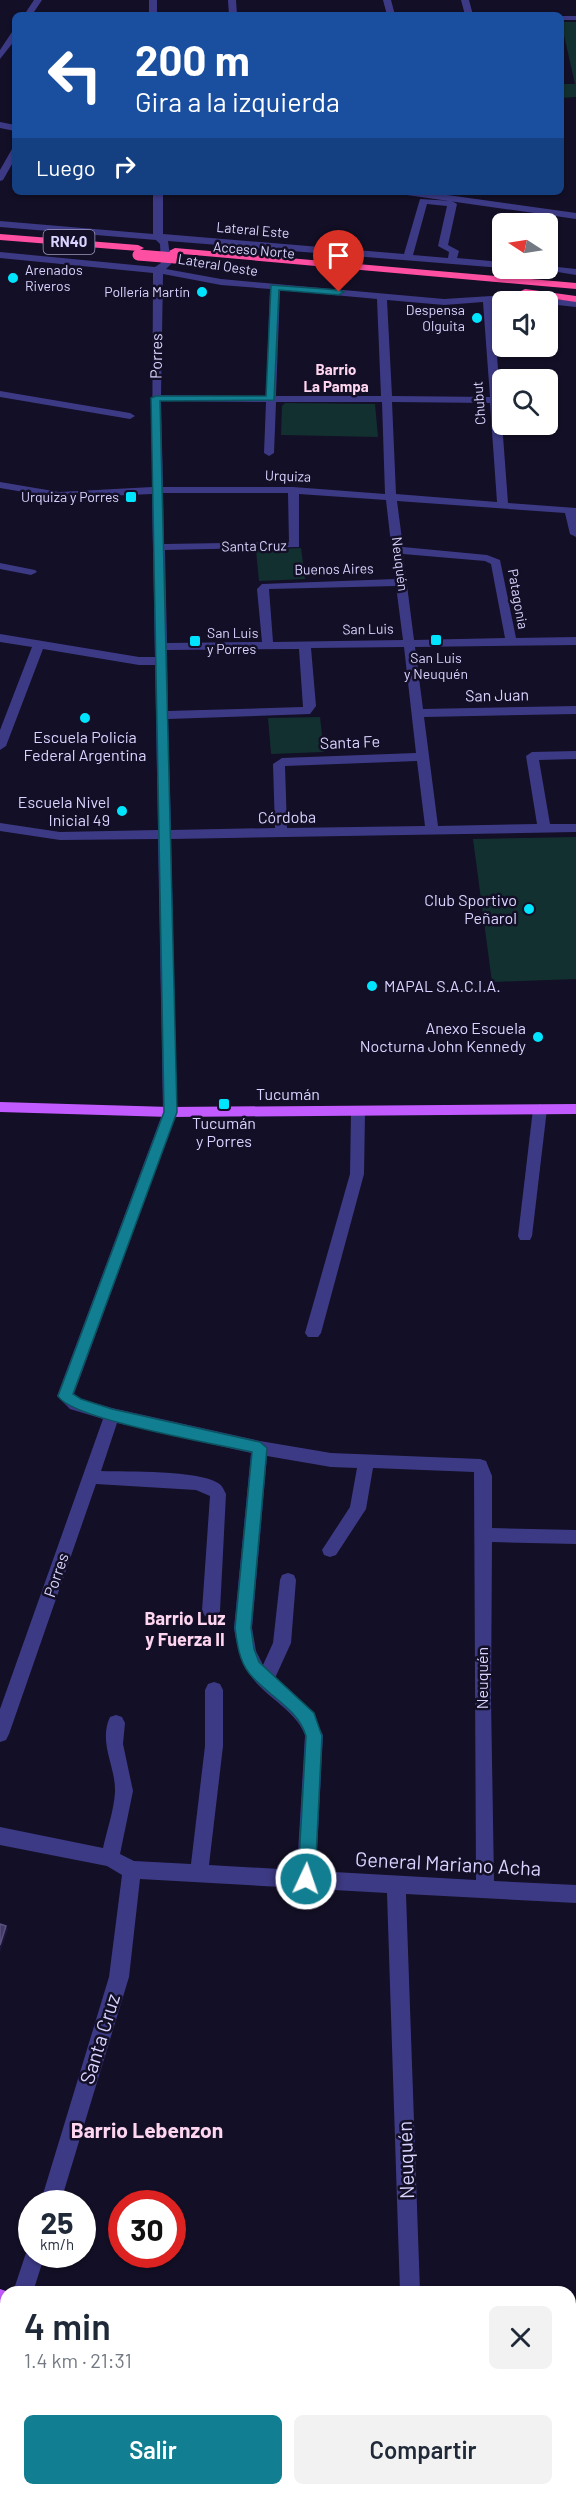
<!DOCTYPE html>
<html lang="es">
<meta charset="utf-8">
<style>
body{margin:0;font-family:Barlow,sans-serif;background:#f2f2f3;color:#1f2937;height:100vh;display:flex;flex-direction:column;font-size:22px;white-space:nowrap}
*{box-sizing:border-box;margin:0}
p{font-size:20px;color:#747a83}
.icon{flex:none;width:33px;height:33px;fill:none;stroke:currentColor;stroke-width:2;stroke-linecap:round;stroke-linejoin:round}
.map{position:relative;flex:1;overflow:hidden}
.details{position:absolute;left:0px;top:2286px;width:576px;height:210px;display:flex;flex-direction:column;background:#fff;border-radius:18px 18px 0 0;box-shadow:0 2px 4px #0004}
.details>*{flex:none}
.banner{position:absolute;left:12px;top:12px;width:552px;height:183px;border-radius:9px;box-shadow:0 2px 4px #0004;background:#1a4fa0;color:#fff;overflow:hidden}
.needle{width:39px;rotate:282deg}
.fabs{position:absolute;left:492px;top:213px;display:grid;gap:12px}
.fabs a{display:grid;place-items:center;width:66px;height:66px;border-radius:9px;background:#fff;box-shadow:0 2px 4px #0004;font-size:30px}
.speed{position:absolute;left:18px;top:2190px;display:flex;gap:12px;font-size:30px;font-weight:700;text-align:center}
.speed>*{display:grid;place-content:center;width:78px;height:78px;border-radius:50%;background:#fff;box-shadow:0 2px 4px #0004;line-height:1}
.speed small{font-size:15px;font-weight:400}
.speed .limit{border:9px solid #d22;background:#fff;color:#111}
.pin{position:absolute;display:grid;place-items:center;width:51px;height:51px;color:#fff;margin:-62px -26px;border-radius:50% 50% 50% 0;rotate:-45deg;box-shadow:0 0 6px #0007}
.pin .icon{rotate:45deg}
.me{position:absolute;width:66px;margin:-33px;rotate:3deg;stroke-linejoin:round;filter:drop-shadow(0 0 4px #0008)}
.turn{display:flex;align-items:center;gap:21px;height:126px;padding:0 24px;font-size:27px}
.turn .icon{width:78px;height:78px;stroke-width:2.5}
.turn b{display:block;font-size:42px;line-height:51px}
.then{display:flex;align-items:center;height:57px;padding:0 24px;background:#0003;gap:12px;font-size:22px}
.round{display:grid;place-items:center;flex:none;width:63px;height:63px;border-radius:9px;background:#f2f2f3}
.summary{display:flex;align-items:center;justify-content:space-between;height:102px;padding:0 24px}
h1{font-size:36px;font-weight:600;line-height:45px}
.button{display:flex;gap:12px;margin-top:auto;padding:12px 24px}
.button a{flex:1;height:69px;border-radius:9px;background:#117e91;color:#fff;font-size:24px;font-weight:600;line-height:69px;text-align:center}
.button a+a{background:#f2f2f3;color:#1f2937}
.map>svg:first-child{display:block}
</style>
<div class="map">
<svg width="576" height="2496" viewBox="0 0 576 2496">
<rect width="100%" height="100%" fill="#130f26"/>
<g fill="#12302f">
<polygon points="561,22 576,22 576,97 561,98 561,84 575,84"/>
<polygon points="285,403 375,404 378,437 281,435 282,406"/>
<polygon points="301,548 305,579 259,581 256,550"/>
<polygon points="320,717 324,752 271,754 268,718"/>
<polygon points="576,837 576,979 492,982 473,839"/>
</g>
<g fill="none" stroke-linecap="round" stroke-linejoin="round">
<g fill="#3d3a85" fill-rule="evenodd">
<polygon points="34,0 42,0 32,15 24,15"/>
<rect x="149" y="0" width="8" height="15"/>
<polygon points="228,0 236,0 237,15 229,15"/>
<polygon points="383,0 391,0 395,15 387,15"/>
<polygon points="461,0 469,0 473,15 465,15"/>
<rect x="561" y="16" width="15" height="4"/>
<polygon points="12,32 15,32 15,40 0,59 0,50"/>
<polygon points="0,122 15,125 15,131 0,128"/>
<polygon points="15,148 15,159 3,180 0,181 0,170 12,149"/>
<path d="M153 192H163V234L404 254 420 199 452 201 457 204 448 245 459 251 457 258 502 262V268L168 241 171 264 166 269 221 279 444 299 507 295 576 301V307L548 304V302H493L508 503 576 508V537L570 534 565 513 397 501 403 547 487 555 500 560 516 638 576 637V645L415 647 423 709 576 706V714L424 717 438 826 537 824 526 756 532 752 576 751V759L539 760 550 824H576V832L171 839 177 1112 74 1394 81 1399 112 1408 260 1441 331 1453 480 1459 486 1461 492 1476V1528L576 1530V1544L492 1542 491 1700 494 1881 576 1885V1903L406 1894 420 2292H400L387 1893 140 1879 129 1977 60 2204H40L109 1977 122 1875 107 1866 0 1845V1827L103 1848C107 1830 114 1810 115 1792 116 1766 98 1743 110 1717L116 1715 122 1717 125 1723 123 1744 133 1791 120 1854 134 1861 191 1864 205 1746V1690L208 1684 214 1682 220 1684 223 1690V1746L209 1865 297 1870 305 1735C295 1710 270 1700 254 1680 241 1665 237 1647 234 1628L251 1453 117 1423 101 1471C127 1472 198 1470 218 1483 222 1485 224 1490 226 1494L220 1611 217 1616 211 1619 205 1616 202 1611 210 1496 196 1490 96 1484 9 1734 6 1740 0 1742V1709L103 1419 70 1409 57 1396 163 1112 158 839 60 840 0 831V823L60 832 158 830 155 665H139L43 649 6 746 0 750V730L32 647 0 642V634L139 657H155L152 494 59 498 0 488V482L59 492 152 487 153 273 0 258V252L155 267 161 263 160 244 156 240 0 227V221L153 234ZM427 204 447 206 438 246 449 252 448 258 413 255ZM163 274 221 285 270 289 266 396 161 395ZM280 290 377 299 381 396H276ZM387 300 444 305 483 302 490 397 392 396ZM161 401 266 402 264 453 269 456 274 453 276 402H382L385 494 293 487H163ZM392 402 490 403 497 502 396 494ZM163 493H288L289 542 164 544ZM299 494 386 500 395 579 262 584 257 589 262 642 167 643 165 550 299 547ZM403 554 485 561 491 564 505 638 414 640ZM396 586 403 640 273 642 269 589ZM404 647 416 753 282 758 273 764 275 828 171 830 168 719 310 714 316 706 311 648ZM299 649 303 707 168 711 167 650ZM417 761 425 826 287 828 285 766ZM267 1456 331 1467 357 1468 350 1507 322 1550 324 1555 330 1557 336 1555 366 1509 373 1468 474 1472 476 1880 316 1871 323 1735 308 1707 275 1678 291 1643 296 1580 294 1575 288 1573 282 1575 280 1580 273 1643 263 1665 256 1651 252 1628Z"/>
<polygon points="402,192 426,192 576,213 576,219 407,195"/>
<polygon points="548,266 576,269 576,275 534,268 548,268"/>
<polygon points="0,391 130,413 135,416 130,419 0,397"/>
<polygon points="0,563 35,570 37,572 31,575 0,569"/>
<polygon points="540,1104 547,1109 532,1236 530,1240 520,1240 518,1236 533,1109"/>
<polygon points="358,1107 365,1112 364,1174 321,1333 318,1337 308,1337 305,1333 350,1174 351,1112"/>
<polygon points="32,2245 32,2254 45,2254 33,2292 13,2292 28,2247"/>
<rect x="403" y="2490" width="22" height="6"/>
</g>
<g fill="#c25bff" fill-rule="evenodd">
<polygon points="0,1102 170,1107 576,1104 576,1114 170,1117 0,1112"/>
<polygon points="0,2289 9,2292 6,2292 6,2311 0,2309"/>
<rect x="570" y="2388" width="6" height="22"/>
</g>
<g fill="#ff4fa3" fill-rule="evenodd">
<polygon points="0,234 138,245 144,248 138,251 0,240"/>
<polygon points="175,248 576,283 576,289 171,253 169,251"/>
<polygon points="525,289 576,296 576,302 521,294 519,292"/>
</g>
<polyline stroke="#ff4fa3" stroke-width="11" points="138,255 175,258"/>
</g>
<polygon fill="#1d163a" points="6,1926 8,1929 0,1952 0,1945"/>
<polygon fill="#433a66" stroke="#5a527e" stroke-width="1.5" points="0,1924 6,1926 0,1945"/>
<path fill="#117e91" stroke="#0b525e" stroke-width="1.5" d="M271 285 339 290 344 292 339 295 279 290 274 400 160 401 177 1112 73 1394 81 1399 112 1409 260 1442 267 1448 251 1628 254 1649 259 1662 314 1713 322 1736 315 1879 312 1885 306 1887 300 1885 298 1879 306 1736C298 1708 266 1695 249 1673 239 1660 237 1643 235 1628L252 1452C221 1445 70 1419 58 1396L164 1112 151 398 156 396H266Z"/>
<g fill="#00e5ff" stroke="#130f26" stroke-width="2">
<circle cx="13" cy="278" r="6"/>
<circle cx="202" cy="292" r="6"/>
<circle cx="477" cy="318" r="6"/>
<rect x="125" y="491" width="12" height="12" rx="3"/>
<rect x="430" y="634" width="12" height="12" rx="3"/>
<rect x="189" y="635" width="12" height="12" rx="3"/>
<circle cx="85" cy="718" r="6"/>
<circle cx="122" cy="811" r="6"/>
<circle cx="529" cy="909" r="6"/>
<circle cx="372" cy="986" r="6"/>
<circle cx="538" cy="1037" r="6"/>
<rect x="218" y="1098" width="12" height="12" rx="3"/>
</g>
<g text-anchor="middle" stroke-width="5" stroke-linejoin="round" paint-order="stroke">
<g font-size="14" fill="#d9d4ff" stroke="#130f26">
<text transform="translate(253 230) rotate(5)" y="5">Lateral Este</text>
<text transform="translate(254 250) rotate(5)" y="5">Acceso Norte</text>
<text transform="translate(218 265) rotate(9)" y="5">Lateral Oeste</text>
<text transform="translate(479 403) rotate(-94)" y="5">Chubut</text>
<text transform="translate(288 476) rotate(2)" y="5">Urquiza</text>
<text transform="translate(254 546) rotate(-1)" y="5">Santa Cruz</text>
<text transform="translate(400 564) rotate(83)" y="5">Neuquén</text>
<text transform="translate(334 569) rotate(-1)" y="5">Buenos Aires</text>
<text transform="translate(518 599) rotate(80)" y="5">Patagonia</text>
<text transform="translate(368 629) rotate(-1)" y="5">San Luis</text>
</g>
<g font-size="14" fill="#d9d4ff" stroke="#130f26" text-anchor="end">
<text x="25" y="275" text-anchor="start">Arenados<tspan x="25" dy="16">Riveros</tspan></text>
<text x="190" y="297">Pollería Martín</text>
<text x="465" y="315">Despensa<tspan x="465" dy="16">Olguita</tspan></text>
<text x="119" y="502">Urquiza y Porres</text>
<text x="207" y="638" text-anchor="start">San Luis<tspan x="207" dy="16">y Porres</tspan></text>
<text x="436" y="663" text-anchor="middle">San Luis<tspan x="436" dy="16">y Neuquén</tspan></text>
</g>
<rect fill="#130f26" stroke="#9e99be" stroke-width="1.5" x="43.5" y="230" width="51" height="24" rx="4.5"/>
<g font-size="15" font-weight="bold" fill="#d9d4ff">
<text x="69" y="247">RN40</text>
</g>
<g font-size="15" font-weight="bold" fill="#ffd6f0" stroke="#130f26">
<text x="336" y="375">Barrio<tspan x="336" dy="17">La Pampa</tspan></text>
</g>
<g font-size="16" fill="#d9d4ff" stroke="#130f26">
<text transform="translate(156 356) rotate(-89)" y="6">Porres</text>
<text transform="translate(497 695) rotate(-1)" y="6">San Juan</text>
<text transform="translate(350 742) rotate(-2)" y="6">Santa Fe</text>
<text transform="translate(287 817) rotate(-1)" y="6">Córdoba</text>
<text x="288" y="1100">Tucumán</text>
<text transform="translate(56 1575) rotate(-71)" y="6">Porres</text>
<text transform="translate(482 1678) rotate(-90)" y="6">Neuquén</text>
</g>
<g font-size="16" fill="#d9d4ff" stroke="#130f26" text-anchor="end">
<text x="85" y="743" text-anchor="middle">Escuela Policía<tspan x="85" dy="18">Federal Argentina</tspan></text>
<text x="110" y="808">Escuela Nivel<tspan x="110" dy="18">Inicial 49</tspan></text>
<text x="517" y="906">Club Sportivo<tspan x="517" dy="18">Peñarol</tspan></text>
<text x="384" y="992" text-anchor="start">MAPAL S.A.C.I.A.</text>
<text x="526" y="1034">Anexo Escuela<tspan x="526" dy="18">Nocturna John Kennedy</tspan></text>
<text x="224" y="1129" text-anchor="middle">Tucumán<tspan x="224" dy="18">y Porres</tspan></text>
</g>
<g font-size="18" font-weight="bold" fill="#ffd6f0" stroke="#130f26">
<text x="185" y="1625">Barrio Luz<tspan x="185" dy="21">y Fuerza II</tspan></text>
</g>
<g font-size="20" fill="#d9d4ff" stroke="#130f26">
<text transform="translate(448 1864) rotate(3)" y="7">General Mariano Acha</text>
<text transform="translate(100 2039) rotate(-73)" y="7">Santa Cruz</text>
<text transform="translate(406 2160) rotate(-92)" y="7">Neuquén</text>
</g>
<g font-size="21" font-weight="bold" fill="#ffd6f0" stroke="#130f26">
<text x="147" y="2138">Barrio Lebenzon</text>
</g>
</g>
</svg>
<div class="fabs">
<a><svg class="needle" viewBox="-14 -14 28 28"><path d="M0-13l5 13h-10z" fill="#e53935"/><path d="M0 13l5-13h-10z" fill="#747a83"/></svg></a>
<a><svg class="icon" aria-label="sound" viewBox="0 0 24 24"><path d="M4 9h4l5-4v14l-5-4H4zM17 9q2 3 0 6"/></svg></a>
<a><svg class="icon" aria-label="search" viewBox="0 0 24 24"><circle cx="10" cy="10" r="6"/><path d="M15 15l6 6"/></svg></a>
</div>
<div class="speed"><div>25<small>km/h</small></div><div class="limit">30</div></div>
<div class="pin" style="left:339px;top:292px;background:#d93025"><svg class="icon" aria-label="arrive" viewBox="0 0 24 24"><path d="M6 21V4h12l-3 4 3 4H6"/></svg></div>
<svg class="me" style="left:306px;top:1879px" viewBox="-20 -20 40 40"><circle r="17" fill="#117e91" stroke="#fff" stroke-width="3"/><path d="M0-11L8 9 0 5-8 9z" fill="#fff"/></svg>
<div class="banner">
<div class="turn"><svg class="icon" aria-label="left" viewBox="0 0 24 24"><path d="M17 20v-9H6M10 6l-5 5 5 5"/></svg><div><b>200 m</b>Gira a la izquierda</div></div>
<div class="then">Luego<svg class="icon" aria-label="right" viewBox="0 0 24 24"><path d="M7 20v-9h11M14 6l5 5-5 5"/></svg></div>
</div>
<section class="details">
<div class="summary"><div><h1>4 min</h1><p>1.4 km · 21:31</p></div><a class="round"><svg class="icon" aria-label="close" viewBox="0 0 24 24"><path d="M6 6l12 12M18 6L6 18"/></svg></a></div>
<div class="button"><a>Salir</a><a>Compartir</a></div>
</section>
</div>
